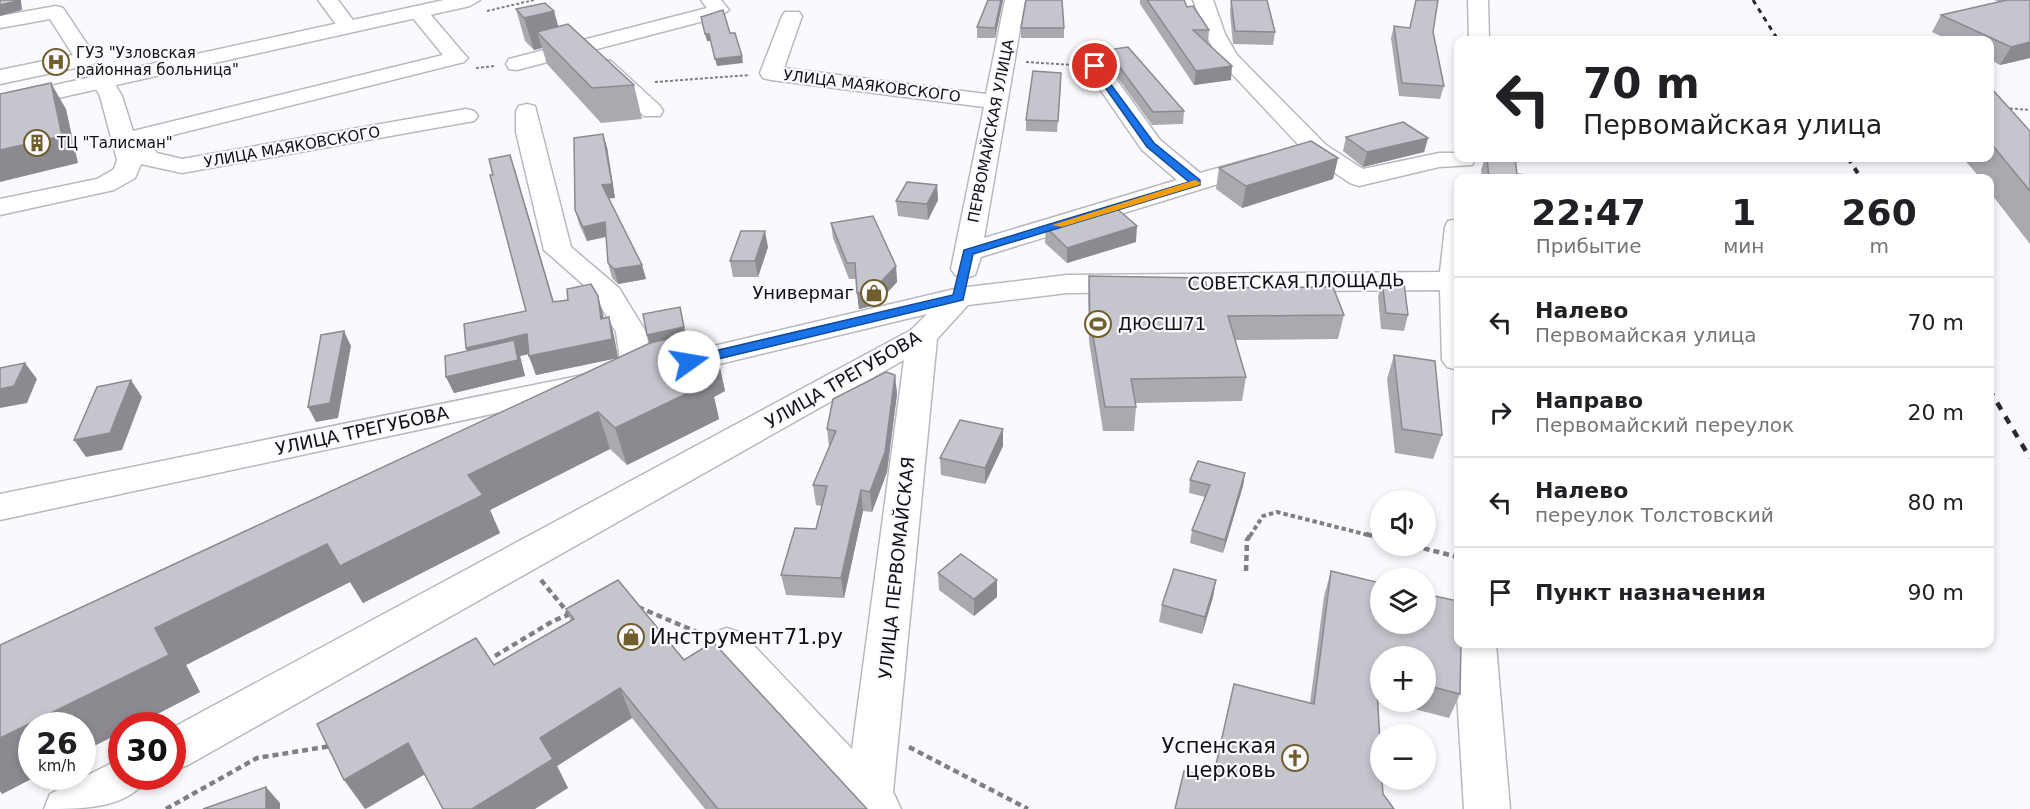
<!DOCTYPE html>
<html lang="ru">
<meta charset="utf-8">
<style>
body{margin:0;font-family:"DejaVu Sans",sans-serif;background:#f2f2f2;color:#202124;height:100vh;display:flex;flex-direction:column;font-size:22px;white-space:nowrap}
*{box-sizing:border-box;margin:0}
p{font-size:20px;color:#757577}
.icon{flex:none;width:33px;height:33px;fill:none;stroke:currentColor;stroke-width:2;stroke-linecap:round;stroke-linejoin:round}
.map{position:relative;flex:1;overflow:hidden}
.details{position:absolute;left:1454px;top:174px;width:540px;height:474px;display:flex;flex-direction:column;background:#fff;border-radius:12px;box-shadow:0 3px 9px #0003}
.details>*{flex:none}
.banner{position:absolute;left:1454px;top:36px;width:540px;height:126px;border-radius:12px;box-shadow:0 3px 9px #0003;background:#fff;color:#202124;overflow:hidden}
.fabs{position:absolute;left:1370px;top:490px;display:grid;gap:12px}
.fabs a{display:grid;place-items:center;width:66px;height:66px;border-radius:50%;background:#fff;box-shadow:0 3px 9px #0003;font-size:30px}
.speed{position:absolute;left:18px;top:712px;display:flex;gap:12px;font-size:30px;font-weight:700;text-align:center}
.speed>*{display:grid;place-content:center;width:78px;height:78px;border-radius:50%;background:#fff;box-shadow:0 3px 9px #0003;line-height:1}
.speed small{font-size:15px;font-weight:400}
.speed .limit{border:9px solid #d22;background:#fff;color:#111}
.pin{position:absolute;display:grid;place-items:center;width:51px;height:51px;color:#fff;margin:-26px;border:3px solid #fff;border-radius:50%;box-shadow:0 2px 6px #0007}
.me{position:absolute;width:66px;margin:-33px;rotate:77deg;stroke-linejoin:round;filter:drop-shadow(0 0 4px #0008)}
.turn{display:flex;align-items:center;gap:21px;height:126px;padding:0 30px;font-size:27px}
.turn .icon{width:78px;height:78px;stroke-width:2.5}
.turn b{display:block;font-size:42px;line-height:51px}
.eta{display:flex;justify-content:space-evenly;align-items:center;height:102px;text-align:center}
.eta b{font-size:36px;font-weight:800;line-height:42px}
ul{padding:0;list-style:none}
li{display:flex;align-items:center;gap:18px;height:90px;padding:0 30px;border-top:2px solid #e0e0e0}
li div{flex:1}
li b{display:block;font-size:22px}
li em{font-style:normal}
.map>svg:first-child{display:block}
</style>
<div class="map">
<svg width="2030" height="809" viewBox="0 0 2030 809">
<rect width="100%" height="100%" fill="#fafafe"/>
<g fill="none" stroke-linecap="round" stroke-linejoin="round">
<defs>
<g id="minor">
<polygon points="318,0 338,0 358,27 355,31 341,31"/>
<polygon points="701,0 721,0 729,10 719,17 517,70 509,69 506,64 509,59 707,8"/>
<polygon points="1005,0 1025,0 984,238 1177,180 1142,150 1084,66 1087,61 1103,61 1160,140 1200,173 1261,156 1270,158 1273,163 1270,168 981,257 975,275 965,278 955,275 951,269 984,107 771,80 763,78 760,73 782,16 785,12 799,12 802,16 784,68 986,94"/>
<polygon points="1193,0 1213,0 1225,34 1237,55 1326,145 1363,169 1439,153 1458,153 1458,158 1474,158 1475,160 1472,165 1439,167 1359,186 1350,183 1308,155 1221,62 1205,34"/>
<polygon points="1468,0 1488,0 1489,40 1469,40"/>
<polygon points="56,6 63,8 97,59 94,64 0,84 0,70 73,55 50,19 0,28 0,16"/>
<polygon points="418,6 425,8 464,54 468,58 464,62 145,142 157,153 182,159 466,109 474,111 478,116 474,121 182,173 141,164 135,178 114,190 0,215 0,199 97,179 114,169 117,160 100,96 91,81 94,76 110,76 122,96 133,131 443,55 408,12"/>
<polygon points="603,60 611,61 660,106 663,111 660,116 644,116 595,71 592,66 595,61"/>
<polygon points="527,104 535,106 571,247 619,288 646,332 654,373 649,380 638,383 627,380 622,373 616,332 593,293 544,250 516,132 516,111 519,106"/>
<polygon points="1458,219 1458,370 1447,367 1442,360 1440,290 1067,293 968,305 937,339 893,792 901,809 848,809 712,657 706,645 712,633 727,628 742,633 852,749 904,360 188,765 172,771 172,728 911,330 927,314 674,375 663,372 658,365 663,358 959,288 1067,275 1440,272 1445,227 1448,221"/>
<polygon points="583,375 594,378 599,385 594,392 0,520 0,494"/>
<polygon points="1458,637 1458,644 1496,644 1510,809 1464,809 1454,644"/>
<path d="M122 758V777H148C129 809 82 809 44 809L50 794Z"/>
</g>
<polygon id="major" points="444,0 480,0 470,6 0,111 0,97"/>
</defs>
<use href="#minor" stroke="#b8b8c0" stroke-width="3"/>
<use href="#major" stroke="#b8b8c0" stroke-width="3"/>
<g stroke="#808083" stroke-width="2" stroke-dasharray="3 2" stroke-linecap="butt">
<polyline points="487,11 534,0"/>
<polyline points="1026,62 1073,65"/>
<polyline points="476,68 495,66"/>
<polyline points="655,82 750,75"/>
<polyline points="2005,108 2030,110"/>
</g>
<polyline stroke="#808083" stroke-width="4" stroke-dasharray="4.5 3" stroke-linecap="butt" points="1250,536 1263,516 1277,512 1372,536"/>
<g stroke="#808083" stroke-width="4.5" stroke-dasharray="6 4" stroke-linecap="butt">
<polyline points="1366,534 1380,538"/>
<polyline points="1414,546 1458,557"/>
<polyline points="1246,571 1247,540 1251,534"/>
<polyline points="541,580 569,614"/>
<polyline points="638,607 697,632"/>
<polyline points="495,656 553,621 573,613"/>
<polyline points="909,747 1028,809"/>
<polyline points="166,809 257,758 331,746"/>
</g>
<use href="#minor" fill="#fff" fill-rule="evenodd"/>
<use href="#major" fill="#fff" fill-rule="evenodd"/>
<polyline stroke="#2b2b2d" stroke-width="3" stroke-dasharray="5 5" stroke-linecap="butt" points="1753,0 1778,40"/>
<polyline stroke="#2b2b2d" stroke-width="4" stroke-dasharray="6 6" stroke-linecap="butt" points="1848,158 1861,178"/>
<polyline stroke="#2b2b2d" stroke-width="4.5" stroke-dasharray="8 8" stroke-linecap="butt" points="1989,389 2030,458"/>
</g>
<g fill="#a9a9b0">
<polygon points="1003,0 995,38 977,38 977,27"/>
<polygon points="1140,0 1184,0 1187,7 1209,30 1208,43 1231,80 1194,85 1140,4"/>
<polygon points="1231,0 1267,0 1275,32 1273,45 1233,44 1230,13"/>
<polygon points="1994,0 2030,0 2030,58 2000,65 1989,59 1989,40 1949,40 1932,32 1941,15 2000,2"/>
<polygon points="516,9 558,27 634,85 642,119 601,123 547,64 542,48 534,50 525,41"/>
<polygon points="1394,26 1433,32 1444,86 1440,99 1399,96 1391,38"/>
<rect x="1021" y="28" width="43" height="10"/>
<polygon points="1107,50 1184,111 1183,124 1152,125 1106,62"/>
<polygon points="1061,85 1057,132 1026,131 1026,120"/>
<polygon points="1989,88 2030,131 2030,244 1989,191 1989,178 1980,178 1963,158 1989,158"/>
<polygon points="1346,137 1428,138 1424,152 1363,167 1343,151"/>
<polygon points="607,147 615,198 609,198 642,265 646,279 618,284 612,278 608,263 606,237 587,241 579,224 575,210"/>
<polygon points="510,155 554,302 568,300 567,289 591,284 598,296 604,318 609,317 614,336 618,358 650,343 643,314 680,307 686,335 691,333 717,354 725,391 714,397 719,419 627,465 610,449 490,510 500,533 363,603 350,582 186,665 200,692 134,726 122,726 122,732 82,752 82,726 32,726 32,777 35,777 2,794 0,791 0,645 617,358 536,375 528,354 520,356 525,376 454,393 446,377 445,356 467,351 466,348 464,324 526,311 490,175 493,175 489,159"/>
<polygon points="1338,158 1333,179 1242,208 1216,189 1219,168"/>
<polygon points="1485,158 1515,158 1517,174 1542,178 1482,178 1481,170"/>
<polygon points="937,185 938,200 928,220 898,216 896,201"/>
<polygon points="831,223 896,266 897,282 876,305 859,309 856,279 849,279 833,238"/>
<polygon points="1046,227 1136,242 1067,263 1045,243"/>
<polygon points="768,247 758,277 733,277 730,261"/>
<polygon points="1089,276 1207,288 1344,315 1338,339 1235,340 1246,377 1242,401 1135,403 1136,407 1134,431 1103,431 1089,341 1088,299"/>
<polygon points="1382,281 1408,315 1404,331 1381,329 1378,297"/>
<polygon points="1394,355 1442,435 1433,459 1395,453 1387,379"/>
<polygon points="895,375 897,394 887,472 872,512 863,511 844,598 786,595 781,575 816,529 822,506 816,505 813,485 829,447 827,429"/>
<polygon points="1003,429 1003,446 985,484 941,475 940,458"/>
<polygon points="1245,473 1243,486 1223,553 1190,543 1192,530 1205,497 1189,493 1190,480"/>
<polygon points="1331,571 1380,583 1380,624 1425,624 1425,594 1458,601 1458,644 1461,644 1460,694 1449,718 1387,702 1425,702 1425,657 1380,657 1380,700 1378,700 1380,742 1380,780 1382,780 1383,794 1394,809 1175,809 1184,771 1213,778 1234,684 1310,703 1324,596"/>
<polygon points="938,573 997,580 997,597 974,616 939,590"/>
<polygon points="1216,580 1213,597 1202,634 1159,622 1162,605"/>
<polygon points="566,609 684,660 867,809 705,809 632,718 557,766 568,788 425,774 366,809 494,665 571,621"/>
</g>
<g fill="#8a8a90">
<polygon points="16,0 21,0 22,10 0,16 0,5"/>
<polygon points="1001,0 1003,0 995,38 995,28"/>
<polygon points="554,11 563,43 537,32 542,48 534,50 524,18"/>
<polygon points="705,34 709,34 711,41 707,41"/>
<polygon points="2030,42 2030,58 2000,65 2011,47"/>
<polygon points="742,56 743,63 717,66 715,59"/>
<polygon points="1232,66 1231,80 1194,85 1196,71"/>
<polygon points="51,83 66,109 78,163 0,182 0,150"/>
<polygon points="603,134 607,147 615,198 606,199 602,185"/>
<polygon points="1428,138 1424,152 1363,167 1367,152"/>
<polygon points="510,155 516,173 559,321 553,302"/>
<polygon points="1338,158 1333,179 1242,208 1246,186"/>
<polygon points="937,185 938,200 928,220 927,204"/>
<polygon points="605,222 609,236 587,241 583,227"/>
<polygon points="1137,226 1136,242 1067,263 1067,248"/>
<polygon points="765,231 768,247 758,277 755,261"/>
<polygon points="642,265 646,279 618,284 614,269"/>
<polygon points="896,266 897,282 876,305 859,309 857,293"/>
<polygon points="598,296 603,315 607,338 601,319"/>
<polygon points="680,307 687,343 652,351 647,335"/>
<polygon points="609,317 614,336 618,358 536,375 529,356"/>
<polygon points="344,331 351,346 338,418 316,422 308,407"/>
<polygon points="527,334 534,353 520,356 525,376 454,393 446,377 474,367 466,348"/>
<polygon points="717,354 725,391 714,397 719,419 627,465 615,428 693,367"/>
<polygon points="25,363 37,379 27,403 0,408 0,389"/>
<polygon points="895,375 897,394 887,472 872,512 870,492"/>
<polygon points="131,380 142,397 122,450 86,457 74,440"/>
<polygon points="598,412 610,449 490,510 500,533 363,603 340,566 468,475"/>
<polygon points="1003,429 1003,446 985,484 985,468"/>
<polygon points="1245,473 1243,486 1223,553 1225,540"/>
<polygon points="861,490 863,511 844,598 841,578"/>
<polygon points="327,544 350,582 186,665 200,692 134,726 122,726 122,732 82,752 82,726 32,726 32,777 35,777 2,794 0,791 0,738 155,628"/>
<polygon points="997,580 997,597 974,616 974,599"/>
<polygon points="1216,580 1213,597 1202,634 1205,617"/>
<polygon points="620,688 632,718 557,766 568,788 535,809 472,809 540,738"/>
<polygon points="408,743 427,773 365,809 344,780"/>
<polygon points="266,787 280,803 280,809 266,809"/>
</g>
<g fill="#c5c5cd" stroke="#8a8a90" stroke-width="1.5">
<polygon points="0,0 16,0 17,1 0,5"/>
<polygon points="988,0 1001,0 995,28 977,27"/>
<polygon points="1026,0 1062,0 1064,28 1021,28"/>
<polygon points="1147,0 1184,0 1187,7 1193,6 1209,30 1193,30 1232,66 1196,71"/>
<polygon points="1231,0 1267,0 1275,32 1235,31"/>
<polygon points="1416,0 1438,0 1433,32 1444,86 1402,83 1394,26 1410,28"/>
<polygon points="2007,0 2030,0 2030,42 2011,47 1941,15"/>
<polygon points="545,3 554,11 524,18 516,9"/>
<polygon points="723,10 730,33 735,33 742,56 715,59 709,34 705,34 701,17"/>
<polygon points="568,24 634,85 592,88 537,32"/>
<polygon points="1128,47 1184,111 1153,112 1107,50"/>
<polygon points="1033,71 1061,73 1058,121 1026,120"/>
<polygon points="51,83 62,136 0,150 0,94"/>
<polygon points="1989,88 1991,88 2030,131 2030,191 1989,141"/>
<polygon points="1403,122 1428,138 1367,152 1346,137"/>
<polygon points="603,134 612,184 602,185 642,265 614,269 608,263 605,222 583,227 575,210 574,138"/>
<polygon points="1311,141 1338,158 1246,186 1219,168"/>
<polygon points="510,155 553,302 568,300 567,289 591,284 598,296 601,319 609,317 612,339 529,356 527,334 466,348 464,324 526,311 490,175 493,175 489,159"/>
<polygon points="1487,158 1515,158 1517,174 1541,177 1542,178 1489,178"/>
<polygon points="907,182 937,185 927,204 896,201"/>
<polygon points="1115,207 1137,226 1067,248 1046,227"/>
<polygon points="873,216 896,266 874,289 857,293 855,263 847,263 831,223"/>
<polygon points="741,231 765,231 755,261 730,261"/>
<polygon points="1089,276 1205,278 1207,288 1333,287 1344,315 1228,316 1246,377 1131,379 1136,407 1105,407 1090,318"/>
<polygon points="1382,281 1404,283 1408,315 1386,313"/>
<polygon points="680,307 684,327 647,335 643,314"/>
<polygon points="344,331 330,403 308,407 321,335"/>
<polygon points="691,333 717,354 693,367 711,382 615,428 598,412 468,475 483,495 340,566 327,544 155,628 169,655 0,738 0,645 650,343"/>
<polygon points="514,340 518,360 446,377 445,356"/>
<polygon points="1394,355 1435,361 1442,435 1402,429"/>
<polygon points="25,363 14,386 0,389 0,368"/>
<polygon points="886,372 895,375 885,452 870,492 861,490 841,578 781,575 795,528 816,529 827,486 813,485 836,431 827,429 833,399"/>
<polygon points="131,380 110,433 74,440 97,387"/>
<polygon points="960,420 1003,429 985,468 940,458"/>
<polygon points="1198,461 1245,473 1225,540 1192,530 1210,485 1190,480"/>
<polygon points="961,554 997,580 974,599 938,573"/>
<polygon points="1174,569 1216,580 1205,617 1162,605"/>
<polygon points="1331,571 1380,583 1380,624 1425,624 1425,594 1458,601 1458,644 1461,644 1460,694 1425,685 1425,657 1380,657 1380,674 1376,673 1380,742 1380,780 1382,780 1383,794 1394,809 1175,809 1184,771 1213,778 1234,684 1314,704"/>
<polygon points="618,580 684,660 713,642 867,809 718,809 620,688 540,738 553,759 472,809 443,809 408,743 344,780 317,724 476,638 494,665 574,619 566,609"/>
<polygon points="266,787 266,809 203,809"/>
</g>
<polygon fill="#1a73e8" stroke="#114b97" stroke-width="1.5" points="1095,63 1154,143 1200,180 1200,185 973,254 963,300 689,366 684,364 684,359 689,357 953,295 964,250 1189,182 1147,147 1090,66"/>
<polygon fill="#f59e0b" points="1195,180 1201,183 1199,185 1062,227 1052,225"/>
<defs>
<symbol id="hospital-ring" viewBox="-11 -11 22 22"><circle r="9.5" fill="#fafafe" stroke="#705e2c" stroke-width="1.5"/><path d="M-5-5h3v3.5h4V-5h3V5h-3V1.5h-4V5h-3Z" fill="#705e2c"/></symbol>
<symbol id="building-ring" viewBox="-11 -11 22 22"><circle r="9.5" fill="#fafafe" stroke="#705e2c" stroke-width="1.5"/><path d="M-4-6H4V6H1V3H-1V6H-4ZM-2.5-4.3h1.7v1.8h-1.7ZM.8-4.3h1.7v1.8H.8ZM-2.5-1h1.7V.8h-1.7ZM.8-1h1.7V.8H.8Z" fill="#705e2c"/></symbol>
<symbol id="shop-ring" viewBox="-11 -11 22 22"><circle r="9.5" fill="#fafafe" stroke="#705e2c" stroke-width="1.5"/><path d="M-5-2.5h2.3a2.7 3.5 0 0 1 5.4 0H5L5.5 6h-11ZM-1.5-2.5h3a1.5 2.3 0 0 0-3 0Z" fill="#705e2c"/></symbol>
<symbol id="stadium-ring" viewBox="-11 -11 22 22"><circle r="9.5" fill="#fafafe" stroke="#705e2c" stroke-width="1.5"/><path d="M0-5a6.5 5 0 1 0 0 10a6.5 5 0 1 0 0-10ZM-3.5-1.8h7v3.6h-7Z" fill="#705e2c"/></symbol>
<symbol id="church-ring" viewBox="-11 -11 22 22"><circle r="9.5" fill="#fafafe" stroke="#705e2c" stroke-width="1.5"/><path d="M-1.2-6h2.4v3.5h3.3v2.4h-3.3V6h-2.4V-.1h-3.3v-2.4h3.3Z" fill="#705e2c"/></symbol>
</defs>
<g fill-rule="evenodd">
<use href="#hospital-ring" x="41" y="47" width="30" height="30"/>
<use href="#building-ring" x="22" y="128" width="30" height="30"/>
<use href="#shop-ring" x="859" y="278" width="30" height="30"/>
<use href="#stadium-ring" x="1083" y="309" width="30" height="30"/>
<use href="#shop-ring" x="616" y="622" width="30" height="30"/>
<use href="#church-ring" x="1280" y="743" width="30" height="30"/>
</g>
<g text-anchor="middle" stroke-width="4.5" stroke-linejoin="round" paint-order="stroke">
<g font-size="15" fill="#111113" stroke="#fafafe" text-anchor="start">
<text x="76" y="58">ГУЗ "Узловская<tspan x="76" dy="17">районная больница"</tspan></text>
<text x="57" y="148">ТЦ "Талисман"</text>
</g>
<g font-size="15" fill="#111113" stroke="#fafafe">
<text transform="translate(872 86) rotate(7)" y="5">УЛИЦА МАЯКОВСКОГО</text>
<text transform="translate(991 131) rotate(-79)" y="5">ПЕРВОМАЙСКАЯ УЛИЦА</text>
<text transform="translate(292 147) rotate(-10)" y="5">УЛИЦА МАЯКОВСКОГО</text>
</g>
<g font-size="18" fill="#111113" stroke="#fafafe">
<text transform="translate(1296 282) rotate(-1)" y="6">СОВЕТСКАЯ ПЛОЩАДЬ</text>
<text transform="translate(843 380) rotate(-30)" y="6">УЛИЦА ТРЕГУБОВА</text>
<text transform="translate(362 431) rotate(-12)" y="6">УЛИЦА ТРЕГУБОВА</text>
<text transform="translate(897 568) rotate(-84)" y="6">УЛИЦА ПЕРВОМАЙСКАЯ</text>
</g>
<g font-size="18" fill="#111113" stroke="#fafafe" text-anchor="end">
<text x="854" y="299">Универмаг</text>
<text x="1118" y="330" text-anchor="start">ДЮСШ71</text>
</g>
<g font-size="21" fill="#111113" stroke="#fafafe" text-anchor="start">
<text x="650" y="644">Инструмент71.ру</text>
<text x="1276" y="753" text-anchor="end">Успенская<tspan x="1276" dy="24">церковь</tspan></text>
</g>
</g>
</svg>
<div class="fabs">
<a><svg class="icon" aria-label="sound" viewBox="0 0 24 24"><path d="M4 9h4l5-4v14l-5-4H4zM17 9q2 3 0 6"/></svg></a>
<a><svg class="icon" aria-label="layers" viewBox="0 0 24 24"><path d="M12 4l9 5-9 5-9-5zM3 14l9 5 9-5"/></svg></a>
<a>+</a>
<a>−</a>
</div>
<div class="speed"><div>26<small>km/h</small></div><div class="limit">30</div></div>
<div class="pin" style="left:1095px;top:66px;background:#d93025"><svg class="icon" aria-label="arrive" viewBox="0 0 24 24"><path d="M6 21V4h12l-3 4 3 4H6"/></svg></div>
<svg class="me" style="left:689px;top:362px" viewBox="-20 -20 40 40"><circle r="19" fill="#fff"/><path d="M0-13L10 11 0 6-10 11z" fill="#1a73e8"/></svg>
<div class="banner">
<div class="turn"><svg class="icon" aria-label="left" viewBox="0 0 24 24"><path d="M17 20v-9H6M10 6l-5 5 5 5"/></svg><div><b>70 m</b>Первомайская улица</div></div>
</div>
<section class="details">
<div class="eta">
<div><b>22:47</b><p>Прибытие</p></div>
<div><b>1</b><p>мин</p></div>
<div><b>260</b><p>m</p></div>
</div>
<ul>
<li><svg class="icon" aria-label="left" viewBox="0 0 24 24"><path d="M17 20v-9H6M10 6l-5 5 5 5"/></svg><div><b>Налево</b><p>Первомайская улица</p></div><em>70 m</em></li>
<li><svg class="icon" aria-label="right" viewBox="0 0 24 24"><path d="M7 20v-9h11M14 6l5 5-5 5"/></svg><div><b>Направо</b><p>Первомайский переулок</p></div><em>20 m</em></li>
<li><svg class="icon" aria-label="left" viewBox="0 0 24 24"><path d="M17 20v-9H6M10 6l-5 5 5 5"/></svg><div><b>Налево</b><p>переулок Толстовский</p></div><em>80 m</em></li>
<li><svg class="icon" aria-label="arrive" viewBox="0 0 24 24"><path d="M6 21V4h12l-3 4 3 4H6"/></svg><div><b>Пункт назначения</b></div><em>90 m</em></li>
</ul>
</section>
</div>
